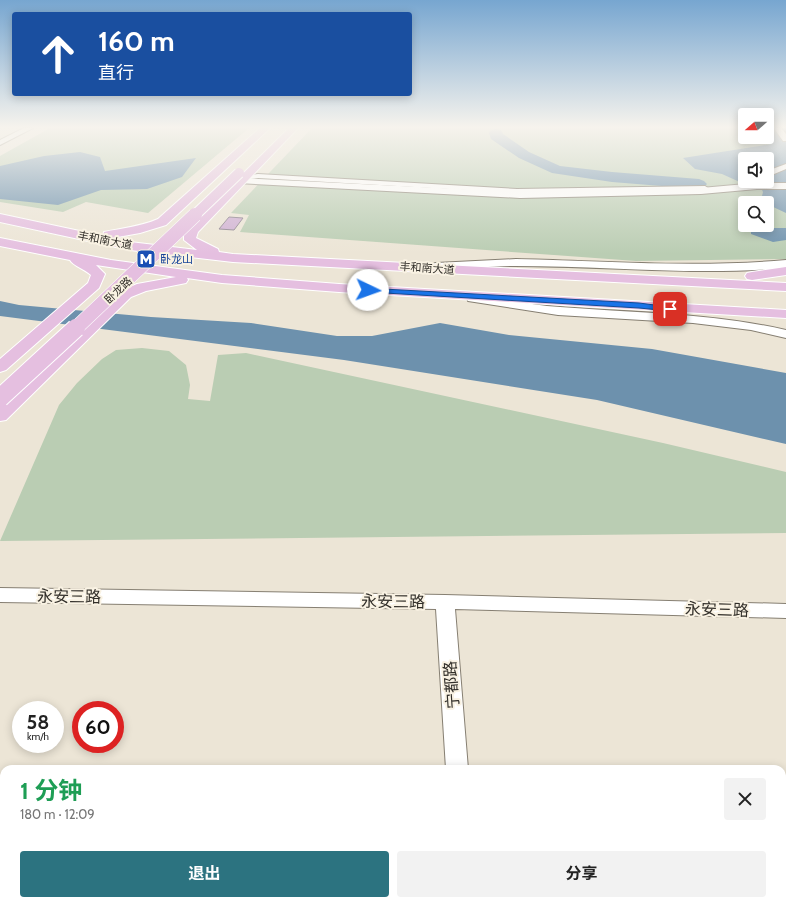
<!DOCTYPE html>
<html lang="zh">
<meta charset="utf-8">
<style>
body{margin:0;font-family:Cabin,"Noto Sans SC",sans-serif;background:#f2f2f2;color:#222;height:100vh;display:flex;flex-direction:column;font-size:15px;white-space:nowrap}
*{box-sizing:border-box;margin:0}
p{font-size:13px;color:#767676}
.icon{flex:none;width:22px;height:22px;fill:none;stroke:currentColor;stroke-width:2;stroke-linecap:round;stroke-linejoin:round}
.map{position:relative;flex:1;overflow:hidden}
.side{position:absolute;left:0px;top:765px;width:786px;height:140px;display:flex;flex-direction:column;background:#fff;border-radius:12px 12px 0 0;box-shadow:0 2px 10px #0003}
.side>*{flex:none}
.top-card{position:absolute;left:12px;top:12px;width:400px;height:84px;border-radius:4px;box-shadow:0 2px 10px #0003;background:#1a4fa0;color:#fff;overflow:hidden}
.needle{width:26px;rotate:250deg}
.controls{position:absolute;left:738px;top:108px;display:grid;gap:8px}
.controls a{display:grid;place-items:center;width:36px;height:36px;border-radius:4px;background:#fff;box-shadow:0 2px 10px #0003;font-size:20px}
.speed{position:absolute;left:12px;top:701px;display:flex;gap:8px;font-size:20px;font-weight:700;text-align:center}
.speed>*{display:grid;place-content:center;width:52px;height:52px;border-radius:50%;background:#fff;box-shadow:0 2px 10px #0003;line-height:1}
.speed small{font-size:10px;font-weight:400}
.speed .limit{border:6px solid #d22;background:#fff;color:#111}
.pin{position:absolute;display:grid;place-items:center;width:34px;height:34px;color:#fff;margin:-17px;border-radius:8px;box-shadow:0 2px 6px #0006}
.me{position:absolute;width:44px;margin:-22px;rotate:93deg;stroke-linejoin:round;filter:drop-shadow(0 0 3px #0008)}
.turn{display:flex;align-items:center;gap:14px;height:84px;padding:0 20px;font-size:18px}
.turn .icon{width:52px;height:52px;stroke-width:2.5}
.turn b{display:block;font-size:28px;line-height:34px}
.round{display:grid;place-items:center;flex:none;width:42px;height:42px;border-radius:4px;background:#f2f2f2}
.headline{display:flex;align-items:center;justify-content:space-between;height:68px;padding:0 20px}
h1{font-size:24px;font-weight:700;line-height:30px;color:#1e9e55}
.cta{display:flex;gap:8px;margin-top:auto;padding:8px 20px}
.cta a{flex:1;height:46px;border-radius:4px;background:#2c7380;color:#fff;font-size:16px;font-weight:700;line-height:46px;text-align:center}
.cta a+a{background:#f2f2f2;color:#222}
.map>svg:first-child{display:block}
</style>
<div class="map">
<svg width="786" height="905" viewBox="0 0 786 905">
<rect width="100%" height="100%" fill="#ece5d6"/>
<g fill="#bacdb3" fill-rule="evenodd">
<polygon points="50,128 249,128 148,213 86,202 63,212 0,202 0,156"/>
<path d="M312 128H745V137H767V128H786V259L636 261 240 232 249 215 231 213ZM745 159H767V181H745ZM745 203H767V225H745Z"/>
<polygon points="142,348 169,351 186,365 190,385 188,399 210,401 218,355 246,353 663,443 786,472 786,533 0,541 59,405 77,383 102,359 116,350"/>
</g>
<g fill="#6d91ad" fill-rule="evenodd">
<path d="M767 128H786V213L769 205 762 196 763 192 758 181 742 183 722 174 695 169 683 158 772 144 753 137H767ZM745 159H767V181H745Z"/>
<polygon points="80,152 100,157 105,171 196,158 182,177 147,189 101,190 58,205 0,199 0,166 44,156"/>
<polygon points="751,228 786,228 786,240 773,242 751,234"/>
<polygon points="0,301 19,305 151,317 251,323 337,336 372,336 440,323 509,335 652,349 786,373 786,444 597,400 344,360 0,316"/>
</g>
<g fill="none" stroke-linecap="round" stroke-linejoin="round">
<polygon fill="#6d91ad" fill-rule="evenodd" points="496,129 501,130 503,134 529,152 560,166 612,172 699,179 704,181 707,184 704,187 699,189 612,182 552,173 519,158 491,139 489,133 491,130"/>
</g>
<polygon fill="#d0b1d3" stroke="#8f8590" points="229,217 243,218 234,230 219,229"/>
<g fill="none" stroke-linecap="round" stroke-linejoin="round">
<defs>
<polygon id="minor" points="258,174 517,189 705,186 708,188 705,190 517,193 258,178 243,180 240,178 243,176"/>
<g id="tertiary">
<polygon points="24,128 33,128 0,145 0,140"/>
<polygon points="774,128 781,128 786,134 786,141 783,141"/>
<polygon points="786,164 786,169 767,177 767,171"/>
<polygon points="240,178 520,192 701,188 757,183 786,183 786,189 757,189 701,194 520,198 237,183 236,181 237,179"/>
<polygon points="0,588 445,595 786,604 786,618 455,609 468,769 446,769 436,609 0,602"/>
<rect x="453" y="901" width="26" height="4"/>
</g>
<g id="secondary">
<path d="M516 259C606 261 696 268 786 260V268C695 276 606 266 515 266 489 266 462 269 436 271L432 270 430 267 432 264 436 263Z"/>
<path d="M473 294C502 299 531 305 560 307 636 313 712 313 786 330V338L751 330 693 323 558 315 468 301 467 298 468 295Z"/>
</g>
<g id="primary">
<path d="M260 128H270L166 225 140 233 112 238 130 242 197 250 184 240V235L189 227 289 128H298L198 232 196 238 218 249 219 252 233 254 786 283V291L233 262 130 250 0 222V214L103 236 104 232C122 228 140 227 158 219Z"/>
<path d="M0 238 111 260 222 275 339 284 786 310V318L339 292 222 283 187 278 188 280 186 283 146 291 131 297 6 420 0 421V406L121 291 137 284 176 277 96 265 105 274 99 288 6 370 0 372V359L88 283 91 275C85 269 73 266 70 260L0 246Z"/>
<polygon points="786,267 786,275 752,280 747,279 745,276 747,273 752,272"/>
</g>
</defs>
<use href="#minor" stroke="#867f72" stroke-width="2"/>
<use href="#tertiary" stroke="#867f72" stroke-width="2"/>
<use href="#secondary" stroke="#867f72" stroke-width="2"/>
<use href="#primary" stroke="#fff" stroke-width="2"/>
<use href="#minor" fill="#fff" fill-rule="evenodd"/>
<use href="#tertiary" fill="#fff" fill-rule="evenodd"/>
<use href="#secondary" fill="#fff" fill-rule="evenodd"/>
<use href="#primary" fill="#e5bfe0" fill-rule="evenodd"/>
<defs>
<polyline id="primary-bridge-far2" points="194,216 239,173"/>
<polyline id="primary-bridge-far1" points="75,329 195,215"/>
<polyline id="primary-bridge" points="0,398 76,328"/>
</defs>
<use href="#primary-bridge-far2" stroke="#fff" stroke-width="12" stroke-linecap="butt"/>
<use href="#primary-bridge-far1" stroke="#fff" stroke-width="15" stroke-linecap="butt"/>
<use href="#primary-bridge" stroke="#fff" stroke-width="20" stroke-linecap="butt"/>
<use href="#primary-bridge-far2" stroke="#e5bfe0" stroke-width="10"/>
<use href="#primary-bridge-far1" stroke="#e5bfe0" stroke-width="14"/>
<use href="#primary-bridge" stroke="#e5bfe0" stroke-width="18"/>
</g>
<linearGradient id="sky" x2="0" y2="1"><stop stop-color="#77a6d0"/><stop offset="0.5" stop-color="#f6f3ed"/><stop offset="1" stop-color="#f6f3ed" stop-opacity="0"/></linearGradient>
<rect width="786" height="254" fill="url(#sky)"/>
<polygon fill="#1a73e8" stroke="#114b97" points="365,288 639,303 670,307 673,309 670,311 639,308 368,292 365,291"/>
<defs>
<symbol id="metro-square" viewBox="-11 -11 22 22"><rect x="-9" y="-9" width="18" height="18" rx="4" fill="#1a4fb4" stroke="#f9f2e3"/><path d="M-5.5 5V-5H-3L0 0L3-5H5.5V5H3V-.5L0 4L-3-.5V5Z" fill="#fff"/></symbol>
</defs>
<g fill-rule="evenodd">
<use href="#metro-square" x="135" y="248" width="22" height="22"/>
</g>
<g text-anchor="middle" stroke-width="4" stroke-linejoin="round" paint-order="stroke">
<g font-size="11" fill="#312e29" stroke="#f9f2e3">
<text transform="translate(105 240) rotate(11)" y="4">丰和南大道</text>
<text transform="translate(427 268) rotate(4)" y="4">丰和南大道</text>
<text transform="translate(118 290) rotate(-43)" y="4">卧龙路</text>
</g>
<g font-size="11" fill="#164399" stroke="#f9f2e3" text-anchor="start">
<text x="160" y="263">卧龙山</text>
</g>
<g font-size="16" fill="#312e29" stroke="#f9f2e3">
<text transform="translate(69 596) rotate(1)" y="6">永安三路</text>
<text transform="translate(393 601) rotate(1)" y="6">永安三路</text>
<text transform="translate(717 609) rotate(2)" y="6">永安三路</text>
<text transform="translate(451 685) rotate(-94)" y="6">宁都路</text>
</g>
</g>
</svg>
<div class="controls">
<a><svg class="needle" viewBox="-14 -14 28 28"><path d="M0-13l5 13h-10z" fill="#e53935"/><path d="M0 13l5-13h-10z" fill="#767676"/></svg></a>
<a><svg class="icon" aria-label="sound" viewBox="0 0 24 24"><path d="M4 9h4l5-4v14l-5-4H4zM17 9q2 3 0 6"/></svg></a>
<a><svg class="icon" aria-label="search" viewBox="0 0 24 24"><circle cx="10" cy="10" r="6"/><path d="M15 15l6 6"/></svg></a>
</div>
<div class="speed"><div>58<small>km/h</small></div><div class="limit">60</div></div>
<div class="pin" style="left:670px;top:309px;background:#d93025"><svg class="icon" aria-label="arrive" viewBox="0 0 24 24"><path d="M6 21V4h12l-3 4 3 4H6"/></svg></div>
<svg class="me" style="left:368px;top:290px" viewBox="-20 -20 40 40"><circle r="19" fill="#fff"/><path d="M0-13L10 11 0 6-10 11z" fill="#1a73e8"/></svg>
<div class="top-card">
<div class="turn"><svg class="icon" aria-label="ahead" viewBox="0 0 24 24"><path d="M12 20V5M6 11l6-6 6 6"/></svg><div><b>160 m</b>直行</div></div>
</div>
<section class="side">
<div class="headline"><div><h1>1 分钟</h1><p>180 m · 12:09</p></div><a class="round"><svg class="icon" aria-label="close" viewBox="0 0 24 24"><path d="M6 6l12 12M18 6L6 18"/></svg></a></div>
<div class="cta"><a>退出</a><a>分享</a></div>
</section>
</div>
